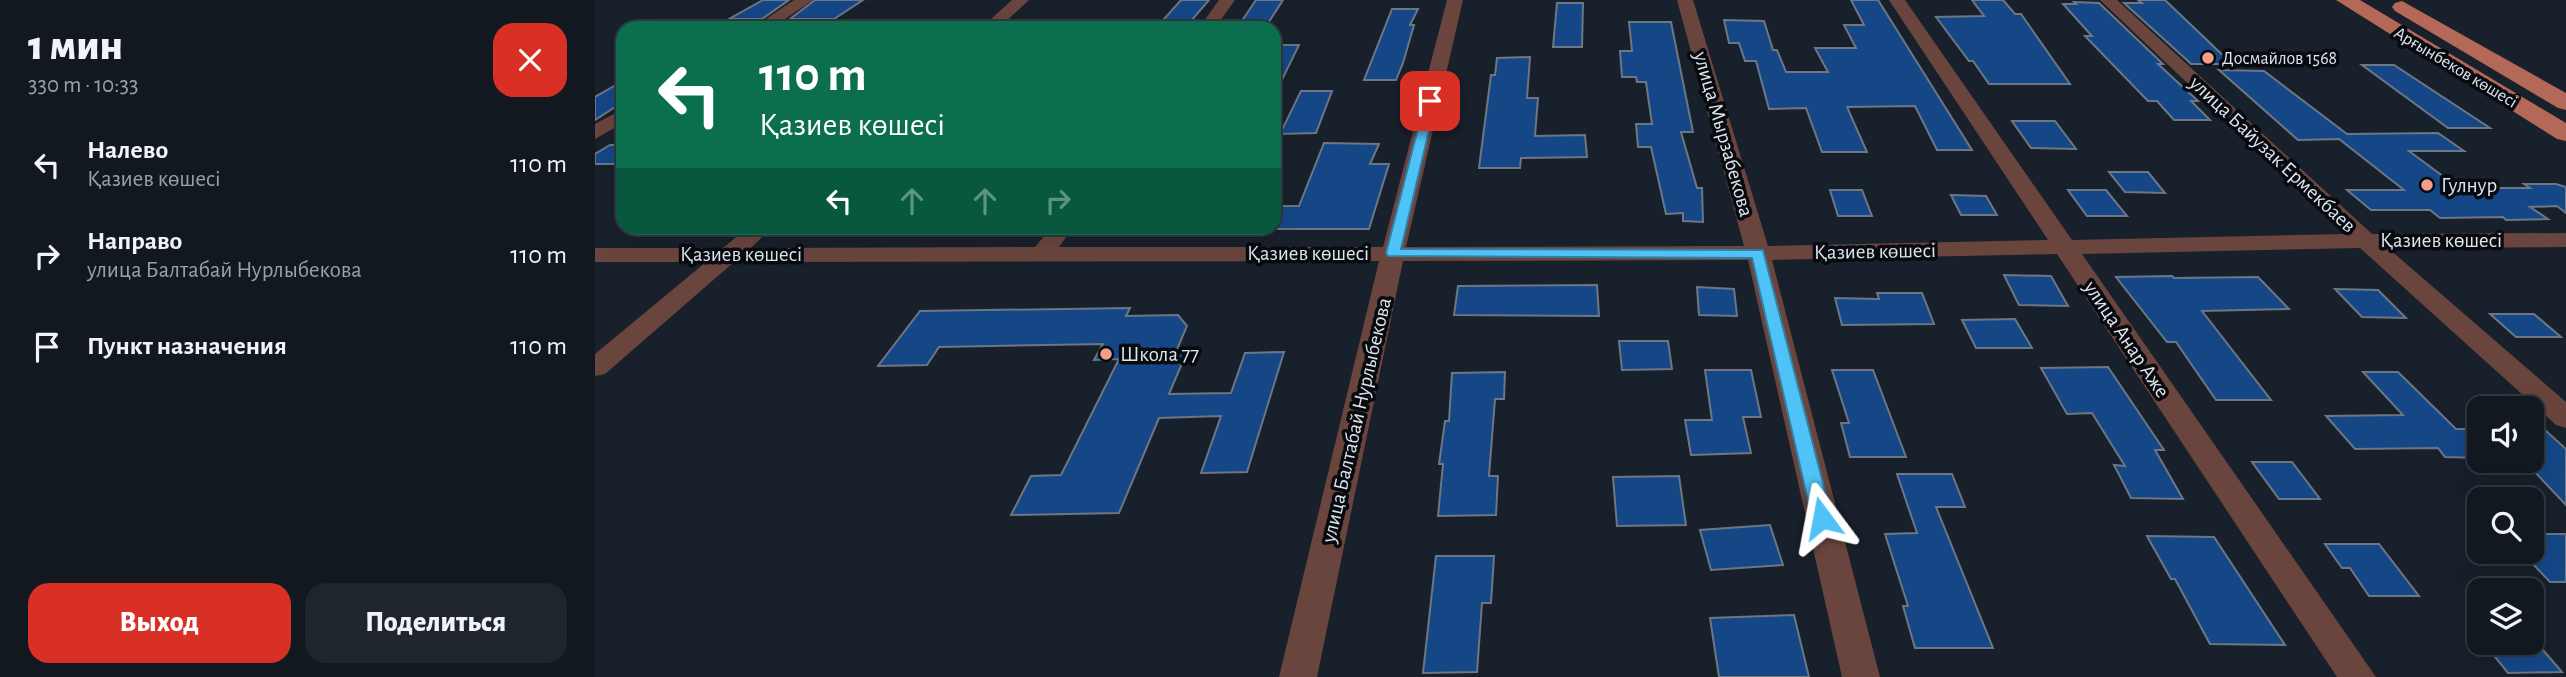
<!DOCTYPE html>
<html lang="ru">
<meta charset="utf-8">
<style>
body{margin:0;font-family:"Alegreya Sans",sans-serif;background:#1f252d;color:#f1f3f6;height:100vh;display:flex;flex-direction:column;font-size:26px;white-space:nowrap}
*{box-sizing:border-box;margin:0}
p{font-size:23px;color:#9ca0a5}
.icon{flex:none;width:38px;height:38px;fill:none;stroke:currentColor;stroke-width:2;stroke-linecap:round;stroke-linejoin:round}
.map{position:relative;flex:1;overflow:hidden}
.panel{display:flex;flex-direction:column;background:#121820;width:595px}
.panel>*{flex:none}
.banner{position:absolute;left:21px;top:21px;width:665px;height:214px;border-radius:21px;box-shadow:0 7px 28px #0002,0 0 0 2px #31373e;background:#0b6e4f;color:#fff;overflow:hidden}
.controls{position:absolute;left:1872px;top:396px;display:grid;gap:14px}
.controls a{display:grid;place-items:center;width:77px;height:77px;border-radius:14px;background:#121820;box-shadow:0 7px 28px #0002,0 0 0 2px #31373e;font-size:35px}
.pin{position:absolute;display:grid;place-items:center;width:60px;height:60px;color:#fff;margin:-30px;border-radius:14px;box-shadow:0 4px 10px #0006}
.me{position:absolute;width:77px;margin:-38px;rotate:347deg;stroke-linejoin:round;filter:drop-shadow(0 0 5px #0008)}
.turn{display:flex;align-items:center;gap:24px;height:147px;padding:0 28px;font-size:32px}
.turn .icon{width:91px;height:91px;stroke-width:2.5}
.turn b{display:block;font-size:49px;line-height:60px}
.lanes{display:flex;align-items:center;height:66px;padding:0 28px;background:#0003;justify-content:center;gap:35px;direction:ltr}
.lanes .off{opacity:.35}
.round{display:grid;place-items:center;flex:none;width:74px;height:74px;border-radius:21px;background:#1f252d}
.head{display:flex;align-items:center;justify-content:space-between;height:119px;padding:0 28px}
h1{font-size:42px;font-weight:800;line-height:52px}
.cta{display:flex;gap:14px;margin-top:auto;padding:14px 28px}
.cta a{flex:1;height:80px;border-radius:21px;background:#d93025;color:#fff;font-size:28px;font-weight:800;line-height:80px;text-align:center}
.cta a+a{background:#1f252d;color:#f1f3f6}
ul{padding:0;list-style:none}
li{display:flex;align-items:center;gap:21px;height:91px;padding:0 28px}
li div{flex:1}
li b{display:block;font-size:26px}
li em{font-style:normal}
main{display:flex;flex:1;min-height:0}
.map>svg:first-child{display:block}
</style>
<main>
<section class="panel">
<div class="head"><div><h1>1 мин</h1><p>330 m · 10:33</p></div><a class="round" style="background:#d93025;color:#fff"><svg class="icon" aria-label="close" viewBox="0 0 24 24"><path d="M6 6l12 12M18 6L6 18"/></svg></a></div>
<ul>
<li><svg class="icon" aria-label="left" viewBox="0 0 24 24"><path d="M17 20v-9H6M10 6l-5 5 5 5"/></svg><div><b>Налево</b><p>Қазиев көшесі</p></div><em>110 m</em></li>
<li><svg class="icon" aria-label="right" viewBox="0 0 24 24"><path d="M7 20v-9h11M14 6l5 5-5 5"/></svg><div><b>Направо</b><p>улица Балтабай Нурлыбекова</p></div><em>110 m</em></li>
<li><svg class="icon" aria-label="arrive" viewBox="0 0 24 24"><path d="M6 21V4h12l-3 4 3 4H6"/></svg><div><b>Пункт назначения</b></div><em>110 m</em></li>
</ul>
<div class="cta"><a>Выход</a><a>Поделиться</a></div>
</section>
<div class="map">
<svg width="1971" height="677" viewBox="0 0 1971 677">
<rect width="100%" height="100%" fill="#18202b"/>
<g fill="#154787" stroke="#6c7684" stroke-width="2">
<polygon points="168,0 194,0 167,19 134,19"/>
<polygon points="220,0 268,0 239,19 195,19"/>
<polygon points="586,0 614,0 590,28 561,28"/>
<polygon points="661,0 688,0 670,28 642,28"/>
<polygon points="1256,0 1283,0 1377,150 1342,150 1320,106 1252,107 1272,152 1227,152 1211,108 1174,109 1161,61 1150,61 1144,43 1134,43 1129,20 1169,21 1178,50 1182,50 1191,72 1233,72 1220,48 1261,48 1249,25 1269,25"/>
<polygon points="1377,0 1408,0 1420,14 1426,14 1475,84 1394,84 1378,61 1374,61 1341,17 1389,16"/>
<polygon points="1543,0 1570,0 1637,64 1596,64 1593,61 1529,3 1547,3"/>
<polygon points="1479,2 1504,3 1568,64 1563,64 1603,101 1596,101 1615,120 1579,120 1562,101 1553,101 1490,36 1497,36 1468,4 1481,4"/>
<polygon points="962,3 988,3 987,47 958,47"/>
<polygon points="797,9 823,9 815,25 819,25 808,63 801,80 769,80"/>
<polygon points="1034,22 1076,22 1098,132 1086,132 1102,188 1107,188 1108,222 1088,221 1088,213 1071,214 1056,147 1043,147 1041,124 1057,124 1051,82 1042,82 1041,77 1027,77 1025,51 1037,51"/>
<polygon points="679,45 704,45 679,96"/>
<polygon points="935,57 932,98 943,98 940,136 990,135 992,157 926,158 925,168 884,168 896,75 900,75 902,58"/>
<polygon points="1767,65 1799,65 1895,128 1853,128"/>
<polygon points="1624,70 1669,71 1752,134 1843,133 1869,151 1814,151 1864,188 1935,188 1929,184 1961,184 1971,187 1971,213 1962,206 1935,207 1953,219 1911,220 1908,217 1845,218 1835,210 1776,210 1752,190 1809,190 1744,139 1703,140"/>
<polygon points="28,81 28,102 0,120 0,97"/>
<polygon points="706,91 737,91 721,133 685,134"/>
<polygon points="1417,121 1460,121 1481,149 1436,148"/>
<polygon points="729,143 784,144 775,164 794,164 774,229 679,229 679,206 704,206"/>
<polygon points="15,145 28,145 28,164 0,164 0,154"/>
<polygon points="1514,172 1553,172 1570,193 1530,192"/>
<polygon points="1235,190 1267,190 1277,216 1243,216"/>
<polygon points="1473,190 1511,190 1532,216 1492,216"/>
<polygon points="1356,195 1391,196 1402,215 1366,215"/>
<polygon points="1409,275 1456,276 1473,306 1424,305"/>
<polygon points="1577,276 1579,278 1663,277 1694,309 1607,311 1676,400 1621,400 1581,342 1572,342 1521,277"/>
<polygon points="1002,285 1004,316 859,315 863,286"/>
<polygon points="1102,287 1139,289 1142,316 1104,315"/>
<polygon points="1740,289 1783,290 1811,318 1767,317"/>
<polygon points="1282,293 1327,293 1339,324 1247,325 1240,298 1284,299"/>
<polygon points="535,308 531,316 583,315 592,326 580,354 591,354 574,394 636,393 650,353 689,352 652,472 606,473 626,416 564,418 524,513 416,515 436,476 466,475 524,359 499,360 508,344 344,347 332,365 283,366 325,311"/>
<polygon points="1895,314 1939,314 1966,337 1921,337"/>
<polygon points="1420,319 1437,348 1381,348 1367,320"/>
<polygon points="1024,341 1073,341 1077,369 1027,370"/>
<polygon points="1513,367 1569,450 1560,450 1588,499 1536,498 1519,465 1530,466 1497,413 1472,414 1446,368"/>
<polygon points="1110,370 1156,370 1166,417 1148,417 1156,453 1096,455 1090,420 1117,420"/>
<polygon points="1237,370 1278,370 1311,457 1255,457 1246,423 1254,423"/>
<polygon points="910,372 909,399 900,399 894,476 903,476 901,515 843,516 848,464 844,464 850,421 854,421 857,373"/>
<polygon points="1768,372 1803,372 1861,429 1874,429 1885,441 1885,458 1850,457 1843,448 1760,449 1731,416 1808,415"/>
<polygon points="1937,418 1971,449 1971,505 1937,469"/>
<polygon points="1657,462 1697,462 1725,499 1684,499"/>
<polygon points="1302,474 1357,474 1370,507 1341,507 1398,648 1320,648 1308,606 1313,606 1290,534 1322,533"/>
<polygon points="1084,476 1091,525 1022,526 1018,477"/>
<polygon points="1175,525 1188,565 1116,570 1105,530"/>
<polygon points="1937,534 1971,534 1971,582 1955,582 1937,563"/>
<polygon points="1552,536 1619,537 1690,645 1615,644 1580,579 1576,579"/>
<polygon points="1730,544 1784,544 1824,596 1774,596 1755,568 1747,568"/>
<polygon points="841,556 899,556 896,603 887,603 882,672 828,673"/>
<polygon points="1199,615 1214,677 1124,677 1115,618"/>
<polygon points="1888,642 1941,642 1967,672 1913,673"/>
</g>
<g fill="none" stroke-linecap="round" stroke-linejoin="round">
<g fill="#6a453d" fill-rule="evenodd">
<polygon points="199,0 218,0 177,28 158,28"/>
<polygon points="417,0 434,0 404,28 386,28"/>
<polygon points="624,0 640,0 620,28 604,28"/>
<polygon points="852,0 868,0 811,247 1149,246 1082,0 1098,0 1173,246 1453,240 1294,0 1310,0 1477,240 1751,234 1505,0 1522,0 1777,234 1971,233 1971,247 1793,248 1971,402 1971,428 1961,425 1765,248 1487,254 1781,677 1742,677 1462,254 1177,260 1285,677 1247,677 1153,260 808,261 722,677 684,677 784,261 139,262 10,374 0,376 0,354 111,262 0,262 0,248 128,248 152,228 176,228 156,248 440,247 456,228 478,228 464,247 788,247"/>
<polygon points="28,109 28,123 0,139 0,124"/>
</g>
<g fill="#b46857" fill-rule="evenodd">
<polygon points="1741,0 1765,0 1971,123 1971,141 1962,139"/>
<polygon points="1807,1 1971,93 1971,110 1963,108 1800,11 1797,7 1800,3"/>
</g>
</g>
<polygon fill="#4fc3f7" stroke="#337fa1" stroke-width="2" points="835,98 841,101 806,249 1168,250 1237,518 1234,523 1220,523 1217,518 1157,258 793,256 791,253 830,101"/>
<g fill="#f49e8a" stroke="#070a0f" stroke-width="2.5">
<circle cx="1613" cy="58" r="7"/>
<circle cx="1832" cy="185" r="7"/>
<circle cx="511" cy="354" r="7"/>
</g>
<g text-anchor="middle" stroke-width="7" stroke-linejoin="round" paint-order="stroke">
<g font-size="18" fill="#dfe5ed" stroke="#070a0f" text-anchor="start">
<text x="1627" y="64">Досмайлов 1568</text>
</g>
<g font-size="18" fill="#dfe5ed" stroke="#070a0f">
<text transform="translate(1861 67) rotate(31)" y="6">Арғынбеков көшесі</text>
</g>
<g font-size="21" fill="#dfe5ed" stroke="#070a0f">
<text transform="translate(1129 134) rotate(74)" y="7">улица Мырзабекова</text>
<text transform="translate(1678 154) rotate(43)" y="7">улица Байузак Ермекбаев</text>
<text x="1846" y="247">Қазиев көшесі</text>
<text transform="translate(1280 251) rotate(-1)" y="7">Қазиев көшесі</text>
<text x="713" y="260">Қазиев көшесі</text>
<text x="146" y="261">Қазиев көшесі</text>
<text transform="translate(1532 339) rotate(56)" y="7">улица Анар Аже</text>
<text transform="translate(761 420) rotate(-77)" y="7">улица Балтабай Нурлыбекова</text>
</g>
<g font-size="21" fill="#dfe5ed" stroke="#070a0f" text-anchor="start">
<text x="1846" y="192">Гулнур</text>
<text x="525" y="361">Школа 77</text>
</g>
</g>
</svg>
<div class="controls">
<a><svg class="icon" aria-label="sound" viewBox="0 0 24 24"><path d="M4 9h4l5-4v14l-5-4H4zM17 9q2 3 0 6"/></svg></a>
<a><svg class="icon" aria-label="search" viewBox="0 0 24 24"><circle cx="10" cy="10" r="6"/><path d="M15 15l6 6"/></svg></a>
<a><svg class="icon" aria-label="layers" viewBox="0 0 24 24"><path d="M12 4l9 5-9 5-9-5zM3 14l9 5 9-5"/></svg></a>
</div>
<div class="pin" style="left:835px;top:101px;background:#d93025"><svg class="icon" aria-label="arrive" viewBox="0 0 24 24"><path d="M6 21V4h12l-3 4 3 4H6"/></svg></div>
<svg class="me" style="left:1227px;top:518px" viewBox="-20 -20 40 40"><path d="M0-17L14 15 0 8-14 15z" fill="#4fc3f7" stroke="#fff" stroke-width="4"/></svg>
<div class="banner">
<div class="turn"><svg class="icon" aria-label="left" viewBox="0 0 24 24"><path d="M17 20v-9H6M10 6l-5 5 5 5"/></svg><div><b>110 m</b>Қазиев көшесі</div></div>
<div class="lanes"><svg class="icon" aria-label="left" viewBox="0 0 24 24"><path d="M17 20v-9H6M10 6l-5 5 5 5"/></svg><svg class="icon off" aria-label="ahead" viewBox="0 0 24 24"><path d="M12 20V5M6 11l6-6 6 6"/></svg><svg class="icon off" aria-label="ahead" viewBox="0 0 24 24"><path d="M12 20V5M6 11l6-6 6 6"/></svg><svg class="icon off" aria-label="right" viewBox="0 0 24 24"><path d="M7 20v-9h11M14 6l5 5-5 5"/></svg></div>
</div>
</div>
</main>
